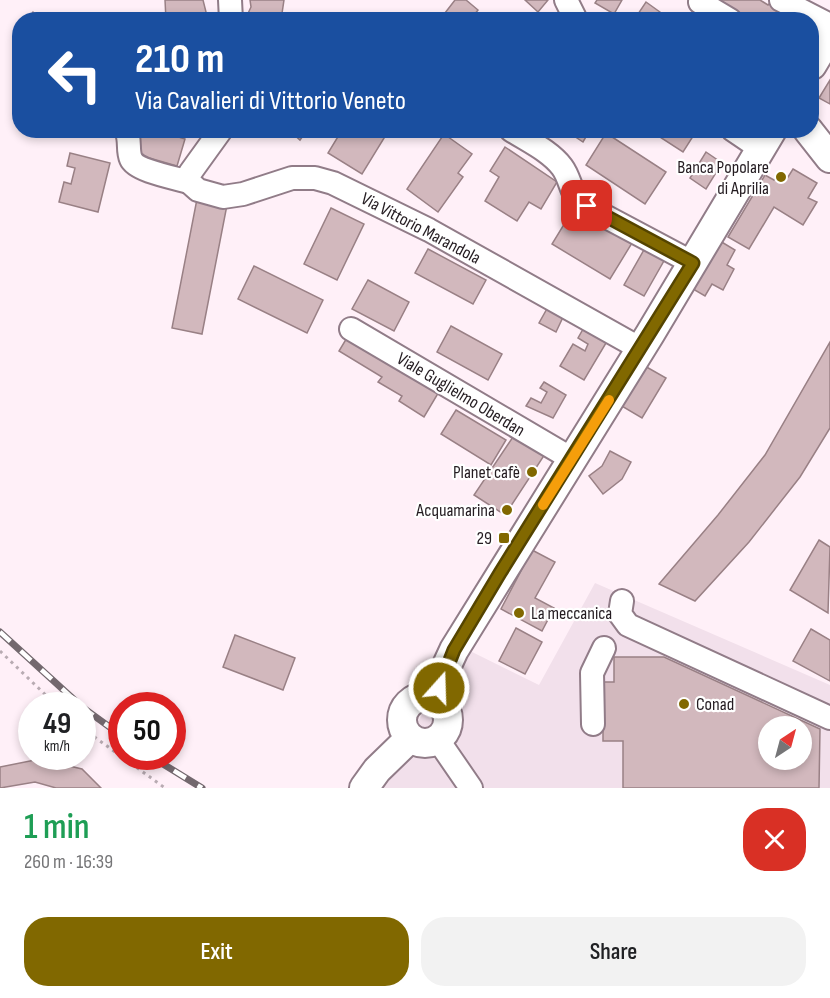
<!DOCTYPE html>
<meta charset="utf-8">
<style>
body{margin:0;font-family:"Sofia Sans Condensed",sans-serif;background:#f2f2f2;color:#202124;height:100vh;display:flex;flex-direction:column;font-size:22px;white-space:nowrap}
*{box-sizing:border-box;margin:0}
p{font-size:20px;color:#757577}
.icon{flex:none;width:33px;height:33px;fill:none;stroke:currentColor;stroke-width:2;stroke-linecap:round;stroke-linejoin:round}
.map{position:relative;height:788px;overflow:hidden}
.sheet{display:flex;flex-direction:column;background:#fff;flex:1}
.sheet>*{flex:none}
.top-card{position:absolute;left:12px;top:12px;width:807px;height:126px;border-radius:24px;box-shadow:0 3px 9px #0003;background:#1a4fa0;color:#fff;overflow:hidden}
.needle{width:39px;rotate:36deg}
.buttons{position:absolute;left:758px;top:716px;display:grid;gap:12px}
.buttons a{display:grid;place-items:center;width:54px;height:54px;border-radius:50%;background:#fff;box-shadow:0 3px 9px #0003;font-size:30px}
.speed{position:absolute;left:18px;top:692px;display:flex;gap:12px;font-size:30px;font-weight:700;text-align:center}
.speed>*{display:grid;place-content:center;width:78px;height:78px;border-radius:50%;background:#fff;box-shadow:0 3px 9px #0003;line-height:1}
.speed small{font-size:15px;font-weight:400}
.speed .limit{border:9px solid #d22;background:#fff;color:#111}
.pin{position:absolute;display:grid;place-items:center;width:51px;height:51px;color:#fff;margin:-26px;border-radius:12px;box-shadow:0 3px 9px #0006}
.me{position:absolute;width:66px;margin:-33px;rotate:20deg;stroke-linejoin:round;filter:drop-shadow(0 0 4px #0008)}
.turn{display:flex;align-items:center;gap:21px;height:126px;padding:0 24px;font-size:27px}
.turn .icon{width:78px;height:78px;stroke-width:2.5}
.turn b{display:block;font-size:42px;line-height:51px}
.round{display:grid;place-items:center;flex:none;width:63px;height:63px;border-radius:24px;background:#f2f2f2}
.summary{display:flex;align-items:center;justify-content:space-between;height:102px;padding:0 24px}
h1{font-size:36px;font-weight:600;line-height:45px;color:#1e9e55}
.cta{display:flex;gap:12px;margin-top:auto;padding:12px 24px}
.cta a{flex:1;height:69px;border-radius:24px;background:#816800;color:#fff;font-size:24px;font-weight:600;line-height:69px;text-align:center}
.cta a+a{background:#f2f2f2;color:#202124}
.map>svg:first-child{display:block}
</style>
<div class="map">
<svg width="830" height="788" viewBox="0 0 830 788">
<rect width="100%" height="100%" fill="#fff0f8"/>
<path fill="#f2e0eb" fill-rule="evenodd" d="M595 583 830 685V788H376L464 648 539 685ZM768 726H801V759H768Z"/>
<g fill="#d2b8bd" stroke="#998085" stroke-width="1.5" fill-rule="evenodd">
<polygon points="165,0 203,0 208,20 166,20"/>
<polygon points="250,0 284,0 281,20 245,20 251,7"/>
<polygon points="455,0 466,0 478,10 470,20 452,20 445,13"/>
<polygon points="525,0 548,0 538,12"/>
<polygon points="597,0 622,0 614,14 595,3"/>
<polygon points="718,0 760,0 768,5 770,3 798,20 750,20"/>
<polygon points="646,2 671,20 634,20"/>
<polygon points="33,12 44,20 28,20"/>
<polygon points="830,80 830,104 819,98"/>
<polygon points="139,130 156,130 185,139 177,166 132,153"/>
<polygon points="289,130 307,130 300,140"/>
<polygon points="342,130 389,130 362,174 328,153"/>
<polygon points="565,130 590,130 583,142"/>
<polygon points="649,130 697,130 683,152"/>
<polygon points="606,133 666,172 645,204 586,165"/>
<polygon points="444,134 472,154 458,173 463,177 438,212 407,189"/>
<polygon points="505,147 557,182 541,209 529,202 517,221 485,201 499,177 490,171"/>
<polygon points="706,152 722,163 706,189 690,178"/>
<polygon points="70,153 110,163 98,212 59,202 64,182 71,184 75,168 67,166"/>
<polygon points="793,169 817,183 808,198 817,202 803,225 774,207 749,249 728,237 765,175 774,180 781,175 788,177"/>
<polygon points="197,199 227,205 202,334 172,328"/>
<polygon points="331,208 364,224 337,280 304,264"/>
<polygon points="574,208 632,243 610,279 552,244"/>
<polygon points="720,241 735,250 727,265 734,269 723,290 712,284 705,296 693,289"/>
<polygon points="645,248 665,259 644,296 624,285"/>
<polygon points="428,249 486,280 473,304 415,273"/>
<polygon points="254,266 323,300 307,333 238,299"/>
<polygon points="368,280 409,302 394,331 352,309"/>
<polygon points="548,307 564,315 556,332 539,323"/>
<polygon points="586,324 609,338 584,380 560,366 573,344 585,351 588,344 578,338"/>
<polygon points="451,326 502,354 488,380 437,352"/>
<polygon points="351,331 443,385 424,417 399,401 402,396 378,382 382,377 339,351"/>
<polygon points="830,342 830,428 800,477 749,542 695,601 659,584 718,515 765,455"/>
<polygon points="643,365 666,378 642,418 620,405"/>
<polygon points="544,382 566,395 553,418 526,406 531,398 541,403 547,392 540,388"/>
<polygon points="456,410 506,440 491,465 441,434"/>
<polygon points="517,431 547,451 505,515 474,495"/>
<polygon points="610,451 631,462 622,479 603,494 589,476 602,466"/>
<polygon points="819,540 830,547 828,613 790,590"/>
<polygon points="532,550 555,562 535,598 554,608 542,631 501,609"/>
<polygon points="516,628 542,642 525,674 499,661"/>
<polygon points="811,629 830,640 830,681 793,661"/>
<polygon points="235,635 295,658 283,690 223,667"/>
<path d="M614 657H664L820 729 819 788H623V741H603V682H614ZM768 726H801V759H768Z"/>
<polygon points="40,759 82,769 101,788 56,788 35,782 0,788 0,767"/>
</g>
<g fill="none" stroke-linecap="round" stroke-linejoin="round">
<defs>
<g id="minor">
<polyline points="230,0 231,20"/>
<polyline points="566,0 576,20"/>
<polyline points="781,0 830,25"/>
<polyline points="700,2 730,20"/>
<path d="M126 130C131 140 127 150 131 159 136 171 176 178 189 182"/>
<polyline points="221,130 190,173 189,182 198,190 223,197 243,194 292,178 315,178 333,183 429,230 641,349"/>
<path d="M511 130C528 141 550 151 562 167 571 179 570 193 582 204L693 263"/>
<polyline points="733,130 761,149"/>
<polyline points="351,329 572,459"/>
<polyline points="622,601 620,614 628,625 830,718"/>
<polyline points="593,724 592,673 604,648"/>
<polyline points="438,740 471,788"/>
</g>
<g id="major">
<polyline points="812,65 830,35"/>
<polyline points="808,130 830,158"/>
<circle cx="425" cy="720" r="23"/>
<polyline points="436,700 442,676 454,650 650,334 772,130"/>
<polyline points="364,788 377,770 410,738"/>
</g>
</defs>
<use href="#minor" stroke="#917c88" stroke-width="26"/>
<use href="#major" stroke="#917c88" stroke-width="32"/>
<g stroke="#b8abb2" stroke-width="3" stroke-dasharray="3 4.5" stroke-linecap="butt">
<polyline points="0,651 56,705"/>
<polyline points="82,728 165,788"/>
</g>
<use href="#minor" stroke="#fff" stroke-width="22"/>
<use href="#major" stroke="#fff" stroke-width="28"/>
<defs>
<g id="rail">
<polyline points="0,632 80,705"/>
<polyline points="82,707 122,736"/>
<polyline points="150,756 202,788"/>
</g>
</defs>
<use href="#rail" stroke="#73686e" stroke-width="7"/>
<use href="#rail" stroke="#fff" stroke-width="4.5" stroke-dasharray="14" stroke-linecap="butt"/>
</g>
<g fill="none" stroke-linecap="round" stroke-linejoin="round">
<defs>
<polyline id="route" points="439,688 454,650 500,573 693,263 587,206"/>
</defs>
<use href="#route" stroke="#544400" stroke-width="15"/>
<use href="#route" stroke="#816800" stroke-width="10"/>
<polyline stroke="#f59e0b" stroke-width="10" points="543,505 609,400"/>
</g>
<g fill="#816800" stroke="#fff" stroke-width="2">
<circle cx="781" cy="177" r="6"/>
<circle cx="532" cy="472" r="6"/>
<circle cx="507" cy="510" r="6"/>
<rect x="498" y="532" width="12" height="12" rx="3"/>
<circle cx="519" cy="613" r="6"/>
<circle cx="684" cy="704" r="6"/>
</g>
<g text-anchor="middle" stroke-width="4.5" stroke-linejoin="round" paint-order="stroke">
<g font-size="18" fill="#241c21" stroke="#fff" text-anchor="end">
<text x="769" y="173">Banca Popolare<tspan x="769" dy="21">di Aprilia</tspan></text>
<text x="520" y="478">Planet cafè</text>
<text x="495" y="516">Acquamarina</text>
<text x="492" y="544">29</text>
<text x="531" y="619" text-anchor="start">La meccanica</text>
<text x="696" y="710" text-anchor="start">Conad</text>
</g>
<g font-size="18" fill="#241c21" stroke="#fff">
<text transform="translate(421 228) rotate(28)" y="6">Via Vittorio Marandola</text>
<text transform="translate(461 394) rotate(31)" y="6">Viale Guglielmo Oberdan</text>
</g>
</g>
</svg>
<div class="buttons">
<a><svg class="needle" viewBox="-14 -14 28 28"><path d="M0-13l5 13h-10z" fill="#e53935"/><path d="M0 13l5-13h-10z" fill="#757577"/></svg></a>
</div>
<div class="speed"><div>49<small>km/h</small></div><div class="limit">50</div></div>
<div class="pin" style="left:587px;top:206px;background:#d93025"><svg class="icon" aria-label="arrive" viewBox="0 0 24 24"><path d="M6 21V4h12l-3 4 3 4H6"/></svg></div>
<svg class="me" style="left:439px;top:688px" viewBox="-20 -20 40 40"><circle r="17" fill="#816800" stroke="#fff" stroke-width="3"/><path d="M0-11L8 9 0 5-8 9z" fill="#fff"/></svg>
<div class="top-card">
<div class="turn"><svg class="icon" aria-label="left" viewBox="0 0 24 24"><path d="M17 20v-9H6M10 6l-5 5 5 5"/></svg><div><b>210 m</b>Via Cavalieri di Vittorio Veneto</div></div>
</div>
</div>
<section class="sheet">
<div class="summary"><div><h1>1 min</h1><p>260 m · 16:39</p></div><a class="round" style="background:#d93025;color:#fff"><svg class="icon" aria-label="close" viewBox="0 0 24 24"><path d="M6 6l12 12M18 6L6 18"/></svg></a></div>
<div class="cta"><a>Exit</a><a>Share</a></div>
</section>
